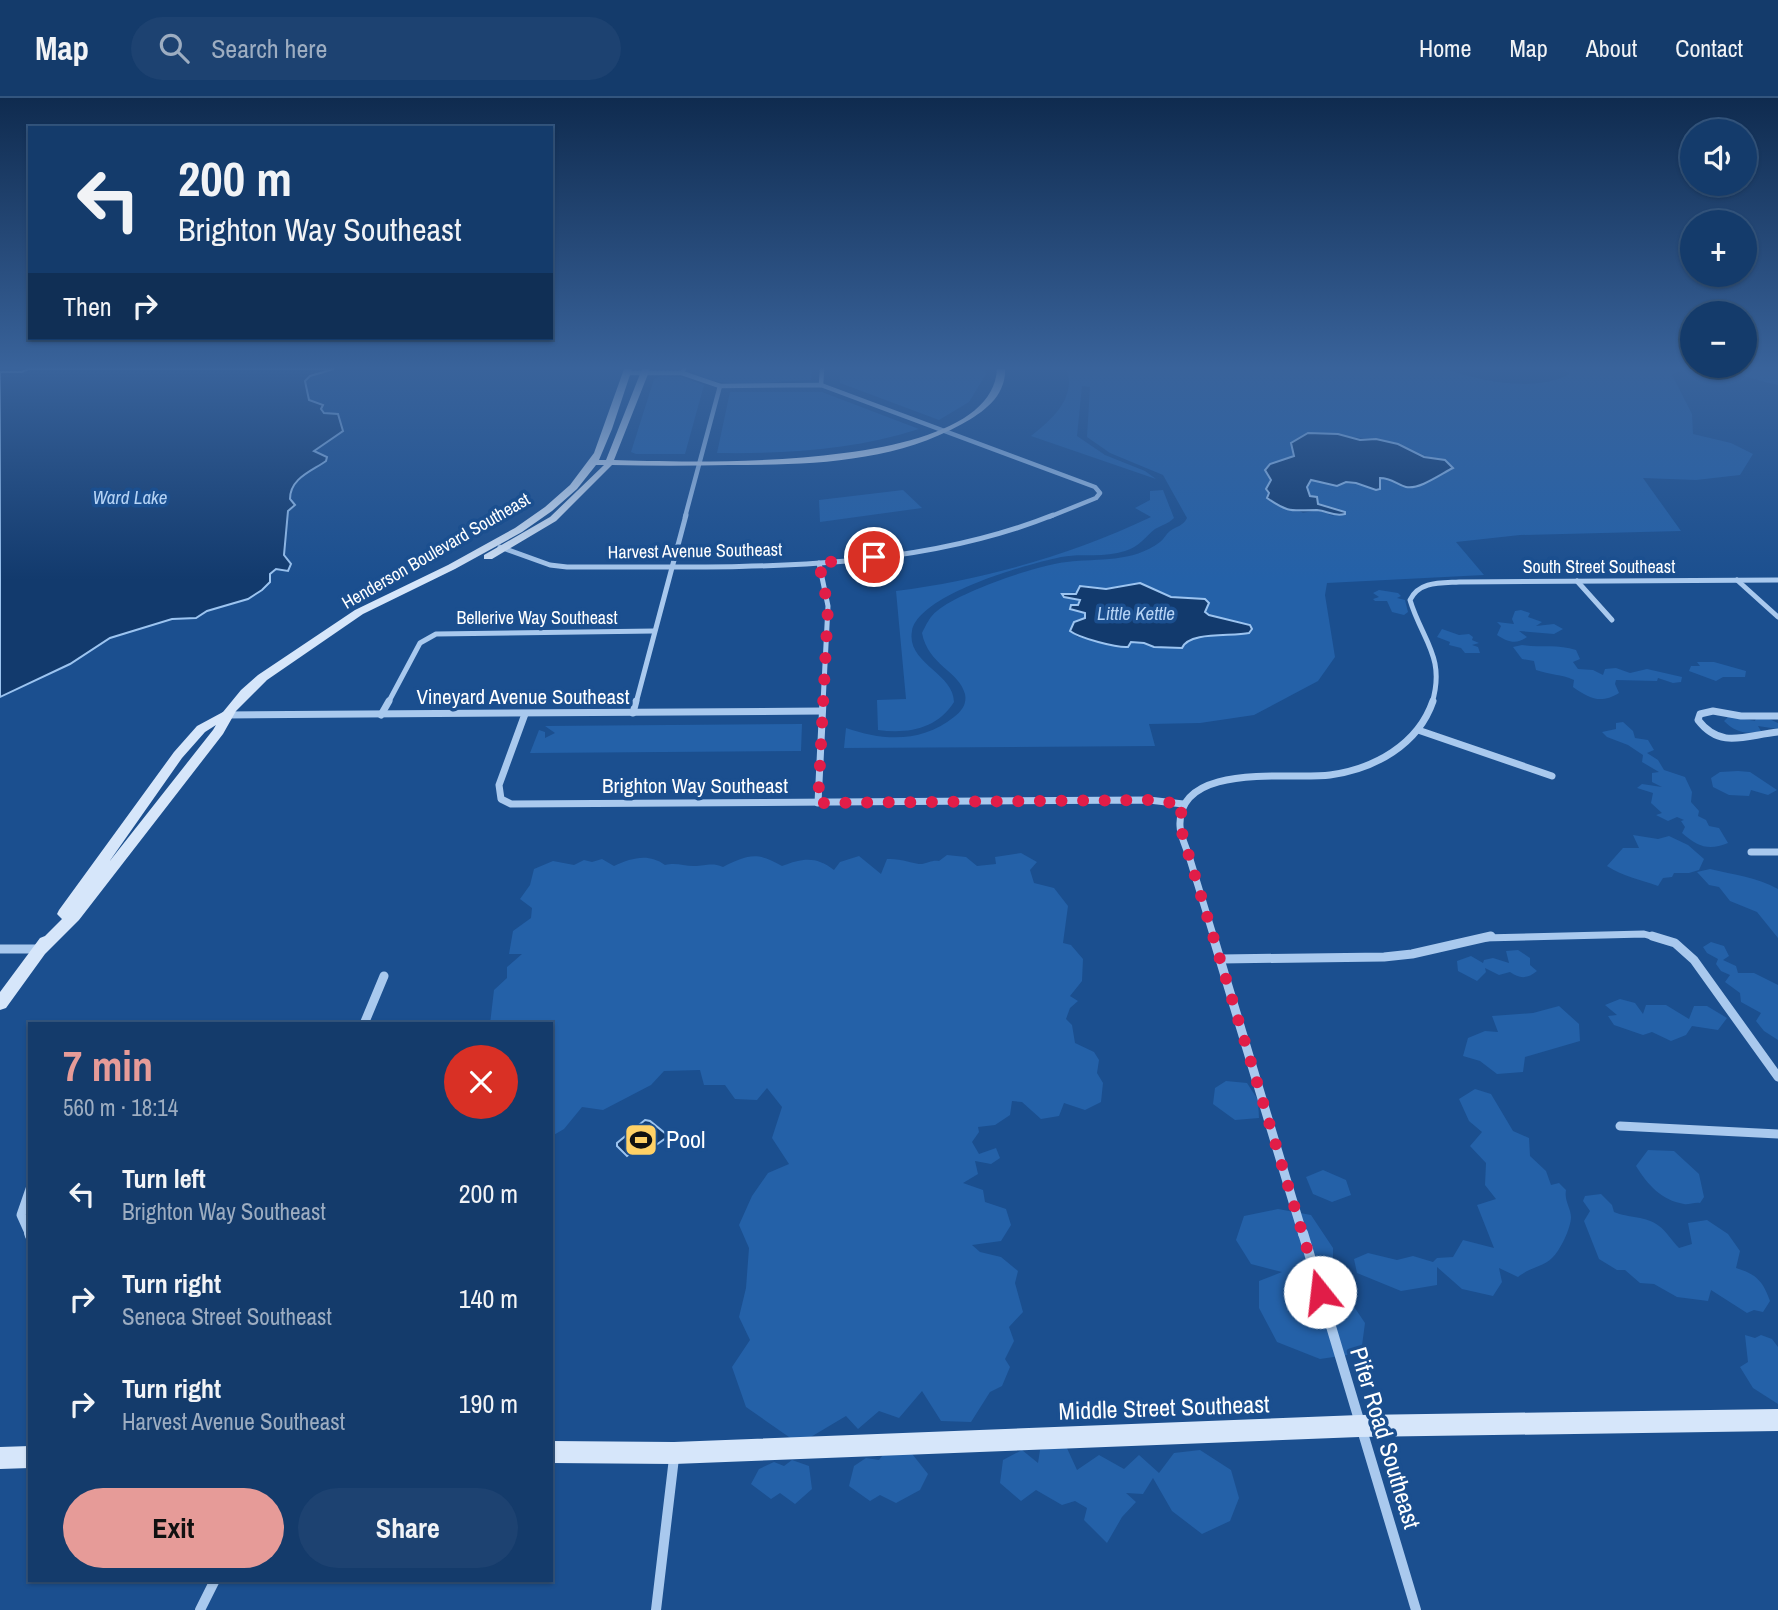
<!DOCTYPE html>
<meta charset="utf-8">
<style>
body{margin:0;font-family:"Archivo Narrow",sans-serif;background:#1d4271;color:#f1f3f6;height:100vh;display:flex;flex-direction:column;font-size:26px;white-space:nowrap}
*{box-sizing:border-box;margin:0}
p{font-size:23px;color:#9dadc1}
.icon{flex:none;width:38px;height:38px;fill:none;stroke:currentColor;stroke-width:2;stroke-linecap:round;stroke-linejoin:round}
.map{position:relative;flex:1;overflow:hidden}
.side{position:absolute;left:28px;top:924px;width:525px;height:560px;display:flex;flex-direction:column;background:#143b6b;border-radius:0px;box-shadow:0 2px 5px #0004,0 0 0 2px #33557e}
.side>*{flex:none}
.banner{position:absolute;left:28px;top:28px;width:525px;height:214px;border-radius:0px;box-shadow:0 2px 5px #0004,0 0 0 2px #33557e;background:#143b6b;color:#f1f3f6;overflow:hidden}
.buttons{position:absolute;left:1680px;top:21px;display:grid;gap:14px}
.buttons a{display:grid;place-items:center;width:77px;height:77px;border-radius:50%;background:#143b6b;box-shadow:0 2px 5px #0004,0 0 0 2px #33557e;font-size:35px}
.pin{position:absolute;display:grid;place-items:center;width:60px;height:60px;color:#fff;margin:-30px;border:4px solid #fff;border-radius:50%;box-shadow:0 2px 7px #0007}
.me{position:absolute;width:77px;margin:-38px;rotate:344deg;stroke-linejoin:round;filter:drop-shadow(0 0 5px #0008)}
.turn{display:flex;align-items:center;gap:24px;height:147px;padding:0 35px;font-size:32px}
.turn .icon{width:91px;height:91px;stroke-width:2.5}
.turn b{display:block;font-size:49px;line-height:60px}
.then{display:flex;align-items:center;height:66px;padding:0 35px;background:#0003;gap:14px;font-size:26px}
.round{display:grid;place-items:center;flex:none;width:74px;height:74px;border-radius:37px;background:#1d4271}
.summary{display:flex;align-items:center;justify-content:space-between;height:119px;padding:0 35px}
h1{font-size:42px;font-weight:800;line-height:52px;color:#e69b98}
.cta{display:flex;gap:14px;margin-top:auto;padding:14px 35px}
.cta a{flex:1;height:80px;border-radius:42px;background:#e69b98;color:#111;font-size:28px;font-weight:800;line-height:80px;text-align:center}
.cta a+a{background:#1d4271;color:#f1f3f6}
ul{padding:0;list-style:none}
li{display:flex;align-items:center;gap:21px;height:105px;padding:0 35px}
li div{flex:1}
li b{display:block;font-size:26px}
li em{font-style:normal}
header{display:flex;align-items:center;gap:42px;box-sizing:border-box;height:98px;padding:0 35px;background:#143b6b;border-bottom:2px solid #33557e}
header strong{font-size:33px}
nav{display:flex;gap:38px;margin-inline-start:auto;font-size:24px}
.search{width:490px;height:63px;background:#1d4271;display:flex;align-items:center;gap:18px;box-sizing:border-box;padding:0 24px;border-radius:38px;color:#9dadc1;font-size:26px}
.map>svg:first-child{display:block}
</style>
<header>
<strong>Map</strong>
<div class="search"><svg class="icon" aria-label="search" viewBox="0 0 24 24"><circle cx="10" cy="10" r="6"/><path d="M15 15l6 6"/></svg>Search here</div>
<nav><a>Home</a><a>Map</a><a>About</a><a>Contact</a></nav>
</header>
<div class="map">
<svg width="1778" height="1512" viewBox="0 0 1778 1512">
<rect width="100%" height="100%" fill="#1b4f8f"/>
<g fill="#2461a8" fill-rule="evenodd">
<path d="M690 271H812L811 282C779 282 713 295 690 271Z"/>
<polygon points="840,271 984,271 986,276 969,304 939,322 840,285"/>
<path d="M1067 271H1445C1481 283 1534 295 1570 276L1565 271H1778V287C1746 281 1703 259 1672 277L1692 316 1693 336 1731 345 1753 356 1740 377 1696 382 1643 380 1681 433 1520 437 1456 444 1484 477 1327 485 1325 497 1335 559 1318 583 1254 617 1200 625 1149 626 1155 648 844 650 846 630C883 643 922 645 954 619 962 613 967 606 965 596 959 573 928 567 922 535 926 527 930 518 937 513 959 494 1037 467 1067 464 1099 460 1132 465 1160 444 1164 441 1166 436 1170 433 1177 428 1183 428 1187 420L1163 377 1110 355 1087 339 1090 289 1082 288 1077 338 1105 357 1145 373 1156 381 1031 338C1052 321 1076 301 1067 271ZM1308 335C1335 338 1368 339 1395 345 1410 349 1420 358 1435 360L1436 377 1418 386 1402 389 1398 384 1380 380 1378 388 1311 382 1307 389 1310 398 1317 399 1318 405 1339 411 1333 418 1318 412 1303 415 1269 395 1270 378 1287 361 1294 357 1291 345ZM1128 487 1171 499 1205 501 1209 505 1205 514 1233 524 1225 537C1212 537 1189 536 1182 550 1173 549 1161 550 1153 548 1138 545 1134 542 1120 550L1107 544 1077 539 1074 524 1085 520V515L1078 507 1081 503 1069 495Z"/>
<polygon points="661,278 681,279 704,287 685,356 636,356 631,354 654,281"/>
<path d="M730 294H822L919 331C853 352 786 356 717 355Z"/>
<polygon points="903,392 922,410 820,424 819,402"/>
<path d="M1163 392 1174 420C1168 426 1162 427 1155 431 1145 439 1139 449 1125 453 1105 460 1082 455 1061 459 1028 466 919 496 912 533 906 565 954 575 954 604 937 631 908 636 878 632L877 602 906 601 896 493C984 482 1071 457 1151 419L1135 410 1150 402V393Z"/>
<polygon points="1379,492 1398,495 1401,498 1397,500 1405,502 1408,514 1404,517 1392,514 1387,503 1375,503 1373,501 1379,499 1373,495"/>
<path d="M1521 512 1530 515 1528 519 1542 524 1536 528 1554 526 1563 531 1554 536 1519 533 1527 539C1516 547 1508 544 1497 537L1501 528 1497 524 1514 526 1512 521 1515 513Z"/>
<polygon points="1442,531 1459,537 1469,536 1473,539 1472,542 1479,545 1472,547 1478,549 1480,555 1465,555 1461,550 1449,547 1450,544 1437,539"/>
<path d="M1522 547C1541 550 1558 546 1576 552L1580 561 1573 564 1578 571 1593 572 1603 577 1605 571 1616 570 1630 575 1647 571 1682 579 1681 584 1673 585 1658 580 1657 583 1616 582 1615 586 1619 595C1601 606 1590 601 1573 589L1574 582C1561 576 1550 577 1536 572L1534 563 1522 561 1513 549Z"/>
<polygon points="1697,564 1714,564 1746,573 1745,579 1723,579 1716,583 1689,573 1691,568 1700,568"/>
<path d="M1729 618 1755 623 1756 620 1765 619 1778 625V631L1758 628 1761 633C1746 637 1735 634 1724 623Z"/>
<path d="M1623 624 1633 633 1635 640 1648 642 1654 652 1647 655 1658 662 1664 672 1685 679 1692 694 1691 704 1699 713 1698 718 1706 722 1709 728 1719 730 1728 745C1709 753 1698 749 1682 735L1685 729 1681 723 1684 722 1677 719 1668 723 1656 717 1662 715 1651 705 1653 695 1637 690 1642 686 1662 689 1652 684V675L1659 674 1642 664 1643 657 1628 647 1607 639 1602 634 1616 631V625Z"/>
<polygon points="802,626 801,653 530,655 539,632 545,634 545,640 555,635 545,628"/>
<polygon points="1738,673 1750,674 1777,692 1768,697 1751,692 1749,698 1729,697 1713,689 1711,680 1720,674"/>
<path d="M1633 737 1658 741 1669 738 1688 747 1704 761 1699 772 1689 775H1674L1672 779 1663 780 1658 788C1639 781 1624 779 1607 768L1623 750H1639Z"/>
<path d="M1021 755 1037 764 1030 772 1034 785 1054 790 1068 808 1063 845 1071 847 1083 861 1082 883 1070 898 1078 903 1070 910 1066 921 1072 927 1075 945 1094 954 1099 962 1097 975 1103 985 1101 1004 1085 1012 1064 1005 1059 1018 1041 1021 1022 1004 1012 1003 1010 1017 995 1027 978 1029 979 1034 972 1044 979 1056 996 1050 1000 1060 991 1066 975 1063 978 1076 963 1085 983 1092 985 1104 1006 1111 1011 1127 1001 1143 972 1147 980 1154 1001 1159 1018 1173 1015 1185 1023 1214 1009 1229 1014 1243 1005 1261 1010 1269 1002 1288 990 1294 971 1324 941 1323 922 1293 899 1320 879 1313 858 1331 846 1318 799 1346 746 1309 732 1269 750 1242 739 1219 746 1190 749 1150 739 1127 752 1098 768 1075 789 1066 772 1040 782 1009 767 990 757 1002 735 1001 725 987H704L700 972 664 973 651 987 603 1012 582 1009 564 1031 552 1038 551 1049V926H490L494 892 507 880V869L522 856H509L513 833 531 820 532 810 520 801 530 787 534 771 553 763 574 767 584 762 592 764 602 761 614 768C632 760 648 755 665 767 676 764 683 768 694 768 706 768 711 764 723 769 747 757 757 753 782 768 803 760 816 758 834 772L840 764 859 758 881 776 887 761C900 760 913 766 922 766 929 765 931 762 939 763L947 757 966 759 977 768 996 766 995 759Z"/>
<path d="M1710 771C1734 777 1757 779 1778 791V840L1757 814 1730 803 1719 789 1709 787 1697 774Z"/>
<polygon points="1711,844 1724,848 1729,858 1723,862 1736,868 1738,875 1754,875 1778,887 1778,942 1764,933 1756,923 1761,915 1741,904 1740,895 1725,884 1730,877 1721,873 1716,866 1718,861 1707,855 1703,849"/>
<path d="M1518 852 1530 860V867L1537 873C1527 881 1520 881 1510 874L1499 877 1485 870 1486 874 1477 883 1458 873 1457 863 1471 858 1483 865 1484 862 1493 860 1509 865 1506 853Z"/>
<polygon points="1620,901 1635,905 1643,916 1646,907 1666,907 1689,921 1694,908 1707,908 1727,920 1718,932 1692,928 1686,937 1671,943 1652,934 1643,937 1614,927 1608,918 1617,917 1605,907"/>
<polygon points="1559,908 1579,926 1580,943 1525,959 1523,974 1497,976 1480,963 1463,958 1468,940 1485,933 1498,934 1492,918 1533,915"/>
<polygon points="1226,983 1247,985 1258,1002 1259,1020 1235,1022 1213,1006 1215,990"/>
<path d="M1475 991 1491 996 1513 1033 1529 1040 1530 1058 1546 1073 1551 1087 1559 1085 1566 1092C1564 1103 1571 1110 1571 1119 1571 1130 1560 1153 1552 1160 1543 1169 1528 1170 1518 1179L1499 1170 1502 1184 1493 1198 1462 1191 1437 1169V1187L1401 1193 1357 1175 1354 1161 1368 1155 1397 1162 1413 1158 1433 1164 1437 1160 1453 1159 1463 1142 1494 1150 1477 1107 1496 1101 1485 1087 1486 1065 1470 1048 1482 1034 1469 1023 1459 1001Z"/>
<path d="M1648 1052 1674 1053 1699 1076 1704 1099 1700 1105C1695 1104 1688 1107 1684 1106 1661 1102 1648 1087 1636 1068Z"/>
<polygon points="1323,1072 1346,1082 1351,1097 1332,1104 1313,1096 1306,1079"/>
<path d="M1601 1096 1612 1107 1614 1114C1628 1120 1647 1118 1659 1128 1666 1133 1672 1143 1679 1150L1692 1146 1688 1125 1707 1122 1728 1136 1740 1153 1736 1170C1756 1176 1763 1183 1770 1203L1763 1214 1754 1212 1747 1215 1711 1192 1708 1203 1677 1199 1654 1186 1640 1185 1625 1172H1617L1599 1161 1584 1123 1590 1113 1583 1103 1585 1098Z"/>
<polygon points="1278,1111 1311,1117 1333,1150 1333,1165 1303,1176 1351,1183 1346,1197 1365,1225 1361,1255 1320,1261 1277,1244 1259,1210 1259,1183 1282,1174 1251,1166 1236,1142 1244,1118"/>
<polygon points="1745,1237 1755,1240 1761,1237 1772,1241 1778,1249 1778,1306 1753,1290 1740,1269 1748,1264"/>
<polygon points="1066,1348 1077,1372 1099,1357 1124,1371 1139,1357 1159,1375 1174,1355 1200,1352 1231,1372 1239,1400 1230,1423 1202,1436 1172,1413 1153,1380 1143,1396 1126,1395 1136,1404 1122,1419 1107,1445 1084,1422 1087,1410 1075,1403 1062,1407 1036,1392 1021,1403 1000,1385 1003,1362 1022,1352 1038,1365 1040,1352"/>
<polygon points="909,1352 928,1376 920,1392 896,1405 880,1397 870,1403 849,1388 854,1368 866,1360 879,1362 886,1353"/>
<polygon points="792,1362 809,1368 812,1391 795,1406 780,1395 771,1401 751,1386 759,1371 774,1364 784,1368"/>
</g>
<g fill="#123a6d" stroke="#9cc4f0" stroke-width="2">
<path d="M28 271H334L310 278 305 283 309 302 323 307 321 311 324 315 338 316 343 333 314 353 327 359 326 363C312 373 290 380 290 401L295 407 288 413 284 457 291 466 288 473 276 471 270 476V484L262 492 248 501 207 513 196 520 172 521 110 540 70 566 0 599V274H22Z"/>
<path d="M1308 335 1338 336 1360 342 1376 341 1398 346 1424 359 1445 362 1453 370C1441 376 1419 392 1406 389 1397 387 1392 380 1380 380V391L1376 392 1356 385 1346 384 1337 388 1311 382 1307 389 1310 398 1317 399 1318 406 1345 414V416C1333 419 1328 413 1317 412 1292 412 1290 416 1267 400L1269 395 1266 391 1271 382 1265 372 1270 366 1294 358 1291 345Z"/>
<path d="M1140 485 1171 499 1205 501 1209 505 1205 514 1209 517 1250 527 1252 531 1249 535C1232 539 1189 533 1182 550L1154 549 1144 545 1131 544 1128 549C1117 550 1079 540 1070 533L1074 524 1085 520V515L1070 511 1071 507H1078L1080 502 1064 499 1062 496H1076L1080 488 1106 491Z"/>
<polygon points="645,1022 650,1023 666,1036 666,1040 656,1047 644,1045 627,1058 617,1048 617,1045"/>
</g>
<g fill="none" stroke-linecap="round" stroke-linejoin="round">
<g stroke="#a9c9ee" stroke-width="4.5">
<polyline points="684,271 682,275 720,288 821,287 1095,389 1100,395 1096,400 1049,419"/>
<polyline points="626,275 682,275"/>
<polyline points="821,287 822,271"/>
<polyline points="685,419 720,288"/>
</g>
<g stroke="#a9c9ee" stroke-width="5">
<path d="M500 449 550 467 567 469C728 468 901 478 1053 417"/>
<polyline points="819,465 828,508 823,605"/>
<polyline points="1737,482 1778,519"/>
<polyline points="1577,483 1612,522"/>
<polyline points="388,605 420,545 436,536 654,533"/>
<polyline points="636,605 686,417"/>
<path d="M1432 605C1446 559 1422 542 1410 502 1419 483 1441 485 1459 484L1778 482"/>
</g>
<g stroke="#a9c9ee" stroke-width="7">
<polyline points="633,615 636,603"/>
<polyline points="525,616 499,687 501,701 511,706 1149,702 1183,706"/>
<polyline points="225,617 822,613"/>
<polyline points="381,617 389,603"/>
<path d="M1778 618H1741L1713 613 1700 616 1698 622C1721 652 1746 637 1778 634"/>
<polyline points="1418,632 1552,678"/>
<polyline points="818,705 823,603"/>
<polyline points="1751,754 1778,754"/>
<path d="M1214 840C1206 813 1197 785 1189 758 1186 749 1180 737 1180 728 1177 663 1291 682 1330 677 1374 671 1418 647 1433 603"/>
<polyline points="1483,840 1644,836 1658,840"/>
</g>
<g stroke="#a9c9ee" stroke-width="9">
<polyline points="1213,838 1303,1137"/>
<polyline points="1652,838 1675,845 1694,862 1778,979"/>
<polyline points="0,851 41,851"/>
<polyline points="1221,861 1384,859 1412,856 1491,838"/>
<polyline points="364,926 384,878"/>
<polyline points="1620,1028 1778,1036"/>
<polyline points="30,1137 21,1117 30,1091"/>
</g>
<g stroke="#a9c9ee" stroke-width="10">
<polyline points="29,1135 30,1138"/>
<polyline points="1303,1135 1416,1512"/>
<polyline points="200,1512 215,1482"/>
<polyline points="656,1512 674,1360"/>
</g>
<g fill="#d6e6fa" fill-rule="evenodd">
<path d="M624 271H632L612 331 599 362H606L642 271H650L614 362C689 364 992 376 997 271H1005C1006 298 984 314 962 326 892 365 808 367 729 367 690 368 651 368 612 367L556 423 492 461H484V457L550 419 604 367H596L577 391 552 413 522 434 455 471 363 516 267 582 236 613 223 636 79 822 45 856 6 910 0 912V894L40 840 45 838 62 821 57 816 59 812 174 654 197 628 223 614 241 592 258 577 355 512 448 467 515 430 545 409 570 387 594 355ZM216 627 213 632 109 764 182 660 205 634Z"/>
<polygon points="1778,1311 1778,1333 1359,1339 674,1366 551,1365 551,1343 674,1344 1359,1317"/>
<polygon points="30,1348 30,1370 0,1371 0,1349"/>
</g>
</g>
<linearGradient id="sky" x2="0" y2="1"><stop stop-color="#0f2b4f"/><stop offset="0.56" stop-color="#39639b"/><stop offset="1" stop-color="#39639b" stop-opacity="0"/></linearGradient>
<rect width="1778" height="482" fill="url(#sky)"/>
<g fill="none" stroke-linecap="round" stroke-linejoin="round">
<polyline stroke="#e11d48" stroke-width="12" stroke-dasharray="0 21.6" points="874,459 819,465 828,509 818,705 1149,702 1182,706 1180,728 1320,1194"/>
</g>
<defs>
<symbol id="stadium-square" viewBox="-11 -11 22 22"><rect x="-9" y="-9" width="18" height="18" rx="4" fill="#ffd166" stroke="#1b4f8f"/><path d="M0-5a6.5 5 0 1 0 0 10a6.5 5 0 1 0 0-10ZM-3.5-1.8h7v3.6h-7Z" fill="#111"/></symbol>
</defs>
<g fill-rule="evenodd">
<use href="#stadium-square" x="622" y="1023" width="38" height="38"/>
</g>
<g text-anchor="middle" stroke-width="7" stroke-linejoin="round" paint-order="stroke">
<g font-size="18" fill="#fff" stroke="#1b4f8f">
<text transform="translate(436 453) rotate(-30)" y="6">Henderson Boulevard Southeast</text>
<text transform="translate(695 453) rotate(-1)" y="6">Harvest Avenue Southeast</text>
<text x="1599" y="475">South Street Southeast</text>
<text x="537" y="526">Bellerive Way Southeast</text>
</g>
<g font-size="19" font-style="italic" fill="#b5d3f5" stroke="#1b4f8f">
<text x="130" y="406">Ward Lake</text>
<text x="1136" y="522">Little Kettle</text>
</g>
<g font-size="21" fill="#fff" stroke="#1b4f8f">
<text x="523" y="606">Vineyard Avenue Southeast</text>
<text x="695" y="695">Brighton Way Southeast</text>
</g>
<g font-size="24" fill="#fff" stroke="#1b4f8f" text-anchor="start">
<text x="666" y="1050">Pool</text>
</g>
<g font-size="24" fill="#fff" stroke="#1b4f8f">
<text transform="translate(1164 1310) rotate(-2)" y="8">Middle Street Southeast</text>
<text transform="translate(1385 1340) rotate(73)" y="8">Pifer Road Southeast</text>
</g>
</g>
</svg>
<div class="buttons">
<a><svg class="icon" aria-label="sound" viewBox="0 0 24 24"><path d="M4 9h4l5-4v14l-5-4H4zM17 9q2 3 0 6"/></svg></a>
<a>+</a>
<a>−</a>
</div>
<div class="pin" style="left:874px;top:459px;background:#d93025"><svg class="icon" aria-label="arrive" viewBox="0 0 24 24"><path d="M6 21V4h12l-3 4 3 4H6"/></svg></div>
<svg class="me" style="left:1320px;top:1194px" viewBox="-20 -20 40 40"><circle r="19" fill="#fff"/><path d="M0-13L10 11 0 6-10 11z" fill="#e11d48"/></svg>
<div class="banner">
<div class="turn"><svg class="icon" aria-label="left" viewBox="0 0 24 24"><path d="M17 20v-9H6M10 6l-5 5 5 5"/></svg><div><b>200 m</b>Brighton Way Southeast</div></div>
<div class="then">Then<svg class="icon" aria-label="right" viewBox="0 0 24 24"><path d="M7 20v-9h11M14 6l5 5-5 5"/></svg></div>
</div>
<section class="side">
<div class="summary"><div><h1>7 min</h1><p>560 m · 18:14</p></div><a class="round" style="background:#d93025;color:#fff"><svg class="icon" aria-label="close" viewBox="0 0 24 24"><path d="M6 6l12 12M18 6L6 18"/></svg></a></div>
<ul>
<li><svg class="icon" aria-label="left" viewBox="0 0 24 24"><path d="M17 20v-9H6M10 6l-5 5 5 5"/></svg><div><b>Turn left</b><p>Brighton Way Southeast</p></div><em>200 m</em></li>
<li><svg class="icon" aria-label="right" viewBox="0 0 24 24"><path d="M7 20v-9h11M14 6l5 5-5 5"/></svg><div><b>Turn right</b><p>Seneca Street Southeast</p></div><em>140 m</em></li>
<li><svg class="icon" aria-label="right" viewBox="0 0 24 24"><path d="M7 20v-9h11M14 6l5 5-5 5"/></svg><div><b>Turn right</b><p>Harvest Avenue Southeast</p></div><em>190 m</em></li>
</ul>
<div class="cta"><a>Exit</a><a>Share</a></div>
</section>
</div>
